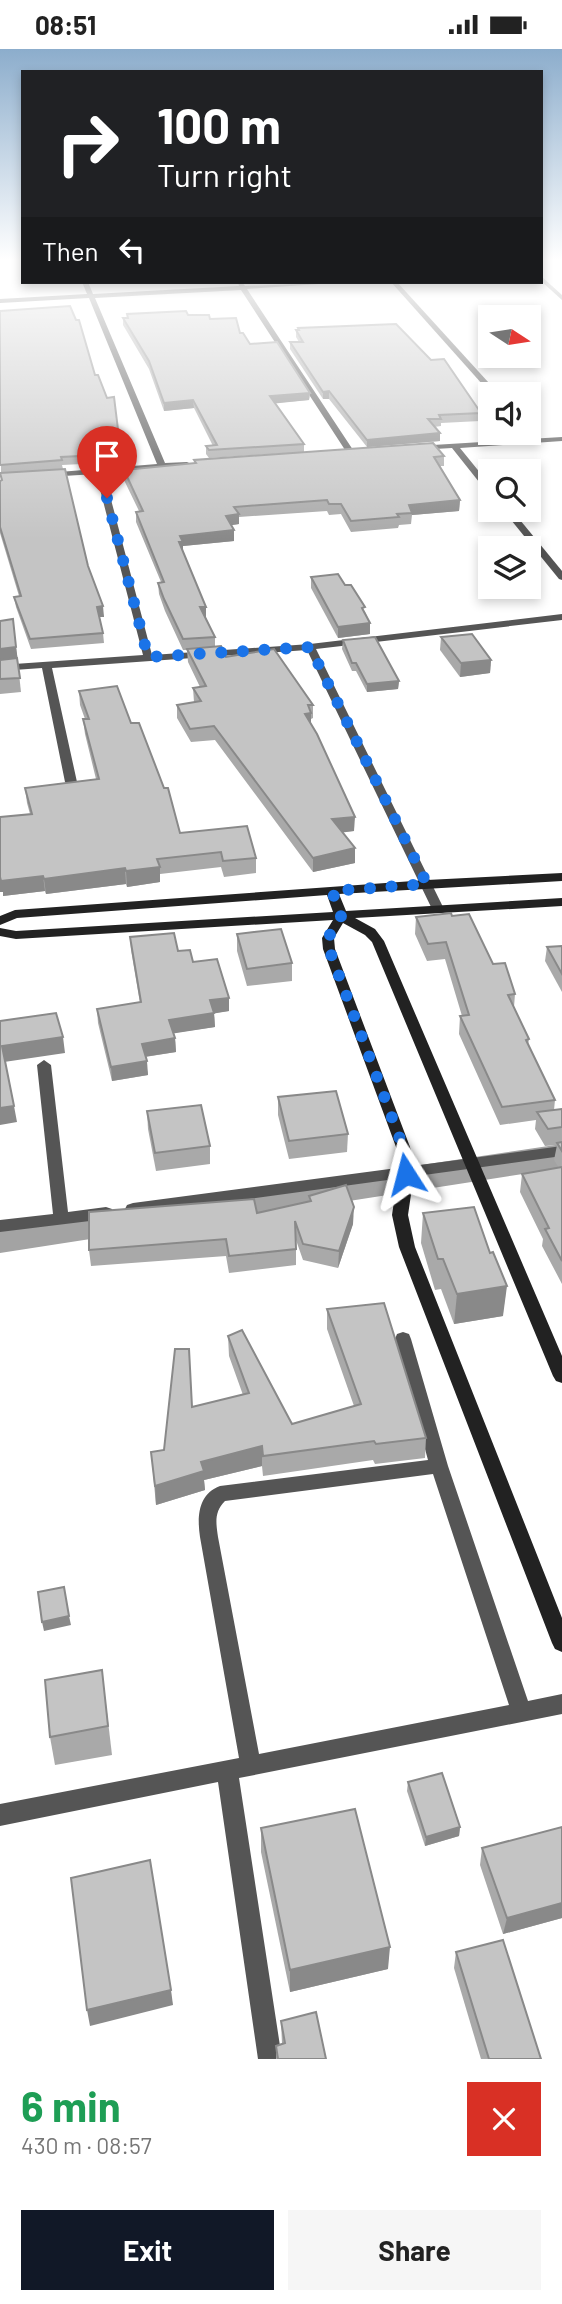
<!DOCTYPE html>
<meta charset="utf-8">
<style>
body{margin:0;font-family:Barlow,sans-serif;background:#f6f6f6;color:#222;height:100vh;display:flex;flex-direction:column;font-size:26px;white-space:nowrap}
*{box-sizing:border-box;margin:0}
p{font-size:23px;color:#767676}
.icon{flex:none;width:38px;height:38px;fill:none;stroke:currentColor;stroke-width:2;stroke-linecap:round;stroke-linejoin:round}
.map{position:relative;height:2010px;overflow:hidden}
.side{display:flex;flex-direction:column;background:#fff;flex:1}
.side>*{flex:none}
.banner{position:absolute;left:21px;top:21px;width:522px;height:214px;border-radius:0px;box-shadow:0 4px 10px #0003;background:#202124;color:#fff;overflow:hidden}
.needle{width:46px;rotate:102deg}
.controls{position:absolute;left:478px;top:256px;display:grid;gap:14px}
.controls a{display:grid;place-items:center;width:63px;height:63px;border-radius:0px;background:#fff;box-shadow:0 4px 10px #0003;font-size:35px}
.pin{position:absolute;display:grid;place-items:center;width:60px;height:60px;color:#fff;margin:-72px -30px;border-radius:50% 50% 50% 0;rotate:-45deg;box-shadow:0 0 7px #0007}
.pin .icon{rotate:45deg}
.me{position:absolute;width:77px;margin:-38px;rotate:351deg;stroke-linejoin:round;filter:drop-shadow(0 0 5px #0008)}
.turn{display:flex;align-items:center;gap:24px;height:147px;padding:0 21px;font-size:32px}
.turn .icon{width:91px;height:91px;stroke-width:2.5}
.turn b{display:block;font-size:49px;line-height:60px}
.then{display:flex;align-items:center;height:66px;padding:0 21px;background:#0003;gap:14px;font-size:26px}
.round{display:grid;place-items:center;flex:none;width:74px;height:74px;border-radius:0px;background:#f6f6f6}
.summary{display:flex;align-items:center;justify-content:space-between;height:119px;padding:0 21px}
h1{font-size:42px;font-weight:700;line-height:52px;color:#1e9e55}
.action{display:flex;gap:14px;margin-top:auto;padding:14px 21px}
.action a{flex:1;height:80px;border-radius:0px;background:#111827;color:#fff;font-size:28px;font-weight:700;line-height:80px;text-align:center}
.action a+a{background:#f6f6f6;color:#222}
.status{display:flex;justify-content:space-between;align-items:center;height:49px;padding:0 35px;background:#fff;direction:ltr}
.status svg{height:19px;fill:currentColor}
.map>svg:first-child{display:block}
</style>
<div class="status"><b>08:51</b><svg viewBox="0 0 49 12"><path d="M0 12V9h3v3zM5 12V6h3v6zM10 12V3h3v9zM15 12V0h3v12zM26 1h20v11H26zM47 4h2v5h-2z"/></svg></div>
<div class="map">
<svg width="562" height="2010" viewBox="0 0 562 2010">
<rect width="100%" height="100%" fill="#fff"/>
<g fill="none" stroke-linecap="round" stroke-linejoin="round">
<g fill="#a3a3a3" fill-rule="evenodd">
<polygon points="562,1095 562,1119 213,1173 201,1169 195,1160 201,1151 213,1147"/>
<polygon points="130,1160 142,1164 148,1173 142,1182 0,1204 0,1178"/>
</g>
<g fill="#555" fill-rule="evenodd">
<polygon points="541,227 562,246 562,251 541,232"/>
<polygon points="82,233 88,233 93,245 239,237 238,233 242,233 245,237 347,233 247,240 355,404 351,406 347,404 241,241 95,249 165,414 187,413 191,415 187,417 104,424 152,606 310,595 562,565 562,571 316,600 444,860 442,863 438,864 432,860 307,601 52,619 77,733 71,736 65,733 42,619 0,622 0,616 143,606 96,425 47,428 43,426 47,424 157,415 89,249 0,254 0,250 87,245"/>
<polygon points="391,233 397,233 499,345 491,345"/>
<polygon points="562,388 562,392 460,399 490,436 490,443 487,443 452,399 417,401 413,399 417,397"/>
<polygon points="502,460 511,460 562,522 562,531 559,530"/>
<polygon points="44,1011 51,1016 68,1163 106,1158 112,1160 114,1164 112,1168 106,1170 0,1183 0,1171 53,1165 37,1016"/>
<polygon points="562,1097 562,1107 133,1166 127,1164 125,1160 127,1156 133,1154"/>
<path d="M403 1283 409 1285 411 1290 448 1417 528 1652 562 1645V1665L239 1729 282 2010H258L218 1733 0 1777V1755L239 1709 200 1488C197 1468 198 1445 220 1437L428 1411 395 1290 397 1285ZM433 1425 509 1656 259 1705 218 1488C216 1474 214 1463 225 1452Z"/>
</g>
<polygon fill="#222" fill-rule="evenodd" points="562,824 562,832 339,845 346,862 562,849 562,857 355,869 375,880 384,892 562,1307 562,1334 556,1332 553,1327 372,893 365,886 343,874 334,889 335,900 410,1098 414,1125 408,1166 415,1198 562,1569 562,1603 555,1600 552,1594 399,1198 392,1166 398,1125 396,1098 323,900 322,889 333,871 16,890 0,887 0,879 16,882 333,863 327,846 17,869 0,876 0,867 15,861 427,831"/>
</g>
<g fill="#a9a9a9">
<polygon points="0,262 95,326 121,405 122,413 62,416 88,517 104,568 99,568 103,584 104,594 31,600 16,558 14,548 19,547 0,484 0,432 1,432"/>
<polygon points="127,265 188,266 210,270 240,284 250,295 310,344 309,351 275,354 304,395 304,403 209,409 206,405 206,397 213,397 194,359 164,362 149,320 123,276 123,269 127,269"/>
<polygon points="298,279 481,364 480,372 441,374 441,377 434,378 440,392 367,398 329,350 323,350 290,300 290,293 299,293 296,288 296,281 298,281"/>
<polygon points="444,407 444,417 440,417 460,451 459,462 412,466 411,475 399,476 398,479 351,483 341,465 329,466 327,462 239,468 239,475 231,476 234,481 234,492 183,497 183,503 206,569 215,588 215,597 226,608 313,656 313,669 311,670 311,675 354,782 342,783 355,814 313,823 215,691 191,693 177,669 177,656 194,653 193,639 200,638 188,613 187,601 183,601 165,562 159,545 158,534 161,533 136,473 136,463 139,462 124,431 124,421 195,414 194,411"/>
<polygon points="311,528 345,536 365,563 370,574 370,585 338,589 311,539"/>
<polygon points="13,570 21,643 0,645 0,572"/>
<polygon points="441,588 491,611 490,624 460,628 440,601"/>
<polygon points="343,591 399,632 398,640 367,643 356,622 352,622 342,600"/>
<polygon points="79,642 131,674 180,784 256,809 256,824 224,828 221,818 160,825 160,833 127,838 126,835 46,845 45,842 3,847 3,843 30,765 27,754 25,739 96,730 85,685 83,670 85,670 80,656"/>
<polygon points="452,867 493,915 515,945 514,958 529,990 528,996 555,1051 554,1061 562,1060 562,1235 542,1197 543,1190 520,1143 522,1125 559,1119 554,1111 557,1096 545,1097 535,1080 536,1071 500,1076 459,985 460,967 462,967 445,910 427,912 415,885 416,868"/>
<polygon points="237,885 292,914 292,932 247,937 237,902"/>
<polygon points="130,888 178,902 193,913 229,949 229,962 214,964 215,978 173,984 175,989 176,1003 145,1008 148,1026 112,1032 98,974 97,960 140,954 131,901"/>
<polygon points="562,897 562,943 545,912 547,898"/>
<polygon points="278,1048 348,1085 347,1103 289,1110 278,1066"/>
<polygon points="147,1062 210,1097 210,1115 156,1122 148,1080"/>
<polygon points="309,1147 353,1175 338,1219 303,1211 296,1191 296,1216 229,1224 226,1207 91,1217 89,1201 309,1152"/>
<polygon points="423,1164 503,1267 454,1275 441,1240 435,1241 421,1194"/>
<polygon points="327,1260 426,1389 425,1409 375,1415 373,1411 263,1427 262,1417 204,1431 205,1441 156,1456 151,1403 164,1401 192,1358 243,1346 229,1307 228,1287 292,1375 354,1357 327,1280"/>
<polygon points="102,1621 112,1706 55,1716 50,1688"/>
<polygon points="408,1733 460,1778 459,1787 425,1797 407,1742"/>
<polygon points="562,1778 562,1869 503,1885 480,1816 482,1799"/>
<polygon points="261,1779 388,1920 290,1943 261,1803"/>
<polygon points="456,1903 541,2010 481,2010 454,1919"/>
<polygon points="281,1972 326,2010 276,2010 276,1997 282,1995"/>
</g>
<g fill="#898989">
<polygon points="329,342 329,350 323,350 323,343"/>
<polygon points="310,344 309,351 270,355 270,347"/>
<polygon points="193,351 194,359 164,362 164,354"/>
<polygon points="440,384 440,392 367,398 367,391"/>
<polygon points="460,451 459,462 412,466 409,456"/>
<polygon points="239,465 239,475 226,477 226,467"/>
<polygon points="234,481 234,492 183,497 183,503 179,504 179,493 180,487"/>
<polygon points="103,557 104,568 97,568 97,558"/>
<polygon points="200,558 206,558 206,569 201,570"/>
<polygon points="370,574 370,585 338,589 338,578"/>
<polygon points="16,598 18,612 0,614 0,600"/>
<polygon points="491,611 490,624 460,628 461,614"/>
<polygon points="399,632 398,640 367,643 367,635"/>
<polygon points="311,664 311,677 305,665"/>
<polygon points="355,768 354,782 331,785 332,770"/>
<polygon points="355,799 355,814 313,823 313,809"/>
<polygon points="160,818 160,833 127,838 126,822"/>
<polygon points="125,819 126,835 46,845 44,830"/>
<polygon points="43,827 45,842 3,847 3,843 0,843 0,828"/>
<polygon points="229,949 229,962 211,965 210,951"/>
<polygon points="214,964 215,978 170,985 169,971"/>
<polygon points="63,988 65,1004 4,1013 2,997"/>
<polygon points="175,989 176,1003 143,1008 142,995"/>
<polygon points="147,1012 148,1026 112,1032 111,1018"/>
<polygon points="14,1057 17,1073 0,1076 0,1059"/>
<polygon points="354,1158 353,1175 338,1219 339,1202"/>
<polygon points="507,1237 503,1267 454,1275 457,1245"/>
<polygon points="262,1397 262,1417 204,1431 205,1441 156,1456 155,1437 201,1413"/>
<polygon points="69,1567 71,1576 44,1582 42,1573"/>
<polygon points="460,1778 459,1787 425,1797 426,1788"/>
<polygon points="562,1854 562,1869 503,1885 507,1869"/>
<polygon points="390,1898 388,1920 290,1943 290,1921"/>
<polygon points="171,1941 173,1956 90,1977 87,1961"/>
</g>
<g fill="#c4c4c4" stroke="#898989" stroke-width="2">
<polygon points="70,257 76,271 79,271 95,326 98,326 107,349 114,348 121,405 61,408 62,411 0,416 0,262"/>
<polygon points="186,262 188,266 209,266 210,270 236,269 240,284 243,284 250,295 277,293 310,344 270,347 304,395 209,401 206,397 217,396 193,351 164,354 149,312 123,269 128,269 127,265"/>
<polygon points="396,275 431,311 444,310 481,364 439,366 441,370 428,370 440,384 367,391 329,342 323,343 290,293 303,293 296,281 299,281 298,279"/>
<polygon points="433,394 444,407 434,408 460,451 409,456 412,464 397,465 399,468 351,472 341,455 329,455 327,451 234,458 239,465 226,467 234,481 180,487 183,493 179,493 206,558 200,558 215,588 183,590 164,550 158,534 164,533 136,463 143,462 124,421 196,414 194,411"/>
<polygon points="65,420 88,517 103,557 97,558 103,584 30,590 14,548 21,547 0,478 0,432 2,431 0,424"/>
<polygon points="338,525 345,536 351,536 365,558 362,559 370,574 338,578 311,528"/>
<polygon points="13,570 16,598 0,600 0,572"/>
<polygon points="472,585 491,611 461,614 441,588"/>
<polygon points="375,588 399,632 367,635 356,614 352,614 343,591"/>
<polygon points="221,597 226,608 274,600 313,656 308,656 311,664 305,665 317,685 355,768 332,770 355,799 313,809 214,677 190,680 177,656 201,652 193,639 206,637 187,600"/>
<polygon points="17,609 20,629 0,630 0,611"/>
<polygon points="117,637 131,674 139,674 164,739 168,739 180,784 247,777 256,809 223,812 221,803 157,810 160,818 126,822 125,819 44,830 43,827 1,832 0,828 0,768 32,765 25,739 99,730 83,670 89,670 79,642"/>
<polygon points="451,864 452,867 469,865 493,915 505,914 515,945 508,946 529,990 526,991 555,1051 502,1058 460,967 469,966 446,893 428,895 416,868"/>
<polygon points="281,880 292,914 247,920 237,885"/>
<polygon points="174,884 178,902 190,901 193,913 217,910 229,949 210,951 214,964 169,971 175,989 142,995 147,1012 111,1018 97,960 141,953 130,888"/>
<polygon points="562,897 562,925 547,898"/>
<polygon points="56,964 63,988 2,997 14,1057 0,1059 0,972"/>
<polygon points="336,1042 348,1085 289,1092 278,1048"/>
<polygon points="201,1056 210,1097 155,1104 147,1062"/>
<polygon points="562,1060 562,1078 548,1080 537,1063"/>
<polygon points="562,1093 562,1102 557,1094"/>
<polygon points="562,1118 562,1212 545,1180 549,1179 522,1125"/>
<polygon points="346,1136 354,1158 339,1202 303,1195 295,1172 296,1200 229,1207 226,1190 89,1201 89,1163 254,1150 257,1164 311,1152 309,1147"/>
<polygon points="474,1158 490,1204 493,1203 507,1237 457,1245 443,1210 438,1210 423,1164"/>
<polygon points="384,1254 426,1389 376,1395 374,1392 263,1407 262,1397 201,1413 204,1422 155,1437 151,1403 164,1401 175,1300 189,1300 192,1358 249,1344 228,1287 242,1281 292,1375 361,1355 327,1260"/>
<polygon points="64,1538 69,1567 42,1573 38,1543"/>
<polygon points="102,1621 108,1677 50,1688 45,1631"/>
<polygon points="442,1724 460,1778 426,1788 408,1733"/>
<polygon points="355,1760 390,1898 290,1921 261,1779"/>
<polygon points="562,1778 562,1854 507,1869 482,1799"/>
<polygon points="150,1811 171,1941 87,1961 71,1829"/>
<polygon points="503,1891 541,2010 489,2010 456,1903"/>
<polygon points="316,1963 326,2010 278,2010 276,1997 285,1994 281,1972"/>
</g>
<linearGradient id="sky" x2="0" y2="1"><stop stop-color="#8cadcc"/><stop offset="0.43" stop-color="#fff"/><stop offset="1" stop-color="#fff" stop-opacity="0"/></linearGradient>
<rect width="562" height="490" fill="url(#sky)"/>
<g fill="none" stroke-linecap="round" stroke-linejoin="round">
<polyline stroke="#1a73e8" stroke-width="12" stroke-dasharray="0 21.6" points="107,449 148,608 310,598 427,835 332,842 341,867 328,889 329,900 403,1098 406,1125"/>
</g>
</svg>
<div class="controls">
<a><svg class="needle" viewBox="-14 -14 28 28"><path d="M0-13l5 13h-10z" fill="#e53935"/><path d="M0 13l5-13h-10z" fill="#767676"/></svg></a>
<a><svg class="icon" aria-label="sound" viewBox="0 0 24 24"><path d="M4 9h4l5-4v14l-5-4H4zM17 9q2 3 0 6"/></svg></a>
<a><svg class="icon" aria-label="search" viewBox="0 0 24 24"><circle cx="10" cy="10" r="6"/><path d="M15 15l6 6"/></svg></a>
<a><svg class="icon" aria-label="layers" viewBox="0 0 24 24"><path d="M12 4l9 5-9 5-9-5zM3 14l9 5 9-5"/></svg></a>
</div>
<div class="pin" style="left:107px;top:449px;background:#d93025"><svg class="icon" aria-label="arrive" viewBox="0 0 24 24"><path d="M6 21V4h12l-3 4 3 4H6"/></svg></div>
<svg class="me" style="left:406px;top:1125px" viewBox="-20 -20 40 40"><path d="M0-17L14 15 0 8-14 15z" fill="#1a73e8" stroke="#fff" stroke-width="4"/></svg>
<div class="banner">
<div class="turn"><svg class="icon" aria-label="right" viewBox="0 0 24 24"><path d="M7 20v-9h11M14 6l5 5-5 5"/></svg><div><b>100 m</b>Turn right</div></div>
<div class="then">Then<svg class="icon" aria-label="left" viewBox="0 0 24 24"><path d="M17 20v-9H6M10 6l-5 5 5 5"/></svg></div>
</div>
</div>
<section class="side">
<div class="summary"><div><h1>6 min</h1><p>430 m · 08:57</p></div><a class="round" style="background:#d93025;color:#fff"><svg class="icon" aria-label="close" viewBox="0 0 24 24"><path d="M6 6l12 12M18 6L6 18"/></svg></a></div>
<div class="action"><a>Exit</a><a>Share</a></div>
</section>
